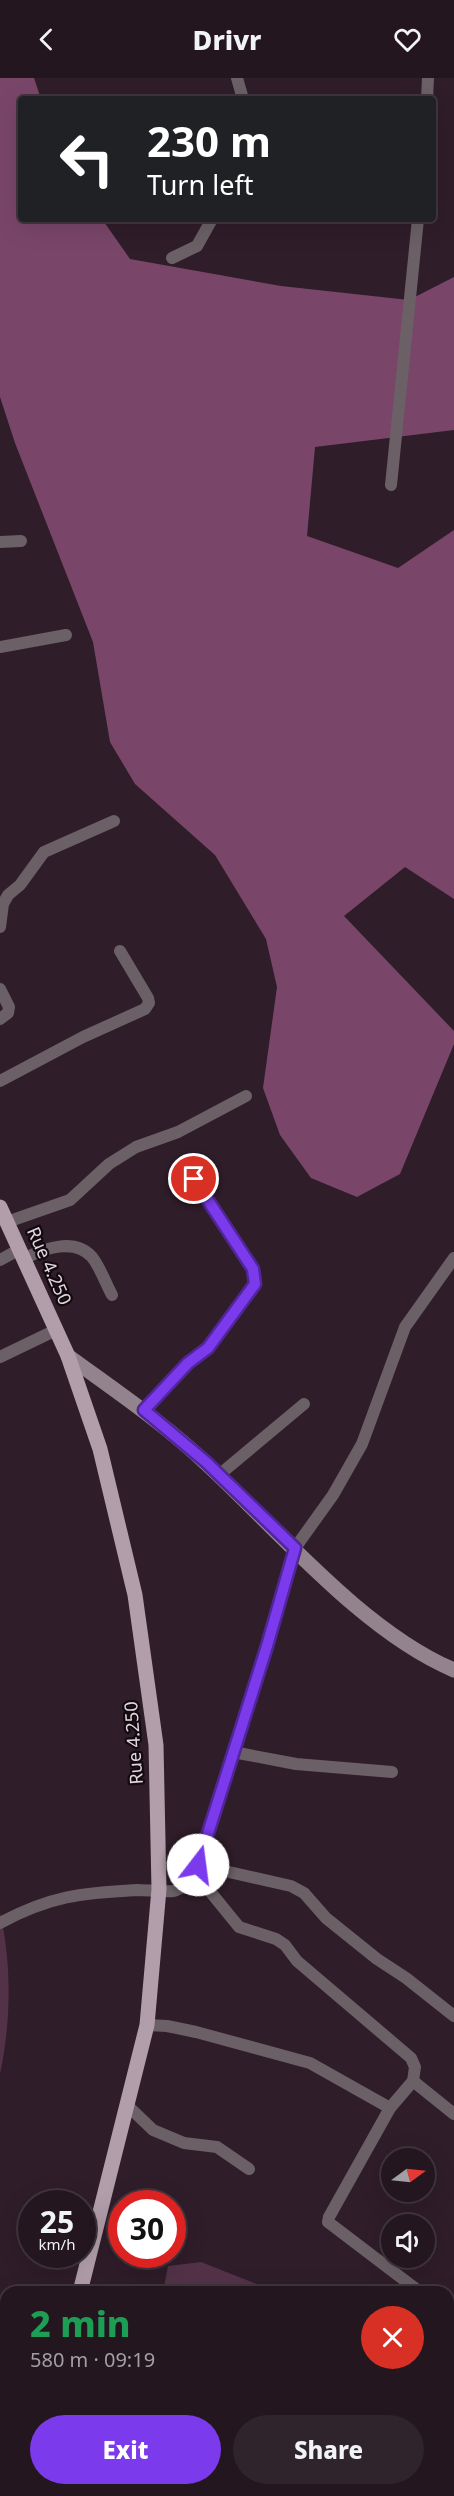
<!DOCTYPE html>
<meta charset="utf-8">
<style>
body{margin:0;font-family:"Noto Sans",sans-serif;background:#2f232c;color:#f1f3f6;height:100vh;display:flex;flex-direction:column;font-size:22px;white-space:nowrap}
*{box-sizing:border-box;margin:0}
p{font-size:20px;color:#a39fa4}
.icon{flex:none;width:33px;height:33px;fill:none;stroke:currentColor;stroke-width:2;stroke-linecap:round;stroke-linejoin:round}
.map{position:relative;flex:1;overflow:hidden}
.panel{position:absolute;left:0px;top:2208px;width:454px;height:210px;display:flex;flex-direction:column;background:#23161f;border-radius:18px 18px 0 0;box-shadow:0 6px 24px #0002,0 0 0 2px #40353d}
.panel>*{flex:none}
.top-card{position:absolute;left:18px;top:18px;width:418px;height:126px;border-radius:6px;box-shadow:0 6px 24px #0002,0 0 0 2px #40353d;background:#202124;color:#fff;overflow:hidden}
.needle{width:39px;rotate:75deg}
.tools{position:absolute;left:381px;top:2070px;display:grid;gap:12px}
.tools a{display:grid;place-items:center;width:54px;height:54px;border-radius:50%;background:#23161f;box-shadow:0 6px 24px #0002,0 0 0 2px #40353d;font-size:30px}
.speed{position:absolute;left:18px;top:2112px;display:flex;gap:12px;font-size:30px;font-weight:700;text-align:center}
.speed>*{display:grid;place-content:center;width:78px;height:78px;border-radius:50%;background:#23161f;box-shadow:0 6px 24px #0002,0 0 0 2px #40353d;line-height:1}
.speed small{font-size:15px;font-weight:400}
.speed .limit{border:9px solid #d22;background:#fff;color:#111}
.pin{position:absolute;display:grid;place-items:center;width:51px;height:51px;color:#fff;margin:-26px;border:3px solid #fff;border-radius:50%;box-shadow:0 2px 6px #0007}
.me{position:absolute;width:66px;margin:-33px;rotate:15deg;stroke-linejoin:round;filter:drop-shadow(0 0 4px #0008)}
.turn{display:flex;align-items:center;gap:21px;height:126px;padding:0 30px;font-size:27px}
.turn .icon{width:78px;height:78px;stroke-width:2.5}
.turn b{display:block;font-size:42px;line-height:51px}
.round{display:grid;place-items:center;flex:none;width:63px;height:63px;border-radius:32px;background:#2f232c}
.overview{display:flex;align-items:center;justify-content:space-between;height:102px;padding:0 30px}
h1{font-size:36px;font-weight:800;line-height:45px;color:#1e9e55}
.cta{display:flex;gap:12px;margin-top:auto;padding:12px 30px}
.cta a{flex:1;height:69px;border-radius:36px;background:#7c3aed;color:#fff;font-size:24px;font-weight:800;line-height:69px;text-align:center}
.cta a+a{background:#2f232c;color:#f1f3f6}
header{display:flex;justify-content:space-between;align-items:center;height:78px;padding:0 30px;background:#23161f;font-size:27px;font-weight:800}
.map>svg:first-child{display:block}
</style>
<header><svg class="icon" aria-label="back" viewBox="0 0 24 24"><path d="M15 5l-7 7 7 7"/></svg>Drivr<svg class="icon" aria-label="heart" viewBox="0 0 24 24"><path d="M12 20l-8-8c-3-5 5-10 8-4 3-6 11-1 8 4z"/></svg></header>
<div class="map">
<svg width="454" height="2418" viewBox="0 0 454 2418">
<rect width="100%" height="100%" fill="#2f1d29"/>
<g fill="#533248">
<path d="M0 1835C12 1887 11 1944 0 1996Z"/>
<polygon points="201,2184 264,2209 270,2214 163,2214 168,2188"/>
<polygon points="454,2324 454,2418 345,2418 346,2412 448,2412 449,2325"/>
</g>
<polygon fill="#794669" points="0,0 34,0 41,21 21,21 21,141 102,141 130,181 281,208 409,222 454,199 454,352 315,369 307,458 398,490 454,452 454,821 405,789 344,838 454,953 454,966 400,1096 357,1119 311,1100 280,1057 263,1010 277,909 266,861 215,777 135,706 110,664 93,564 15,365 0,319"/>
<g fill="none" stroke-linecap="round" stroke-linejoin="round">
<g stroke="#6a6066" stroke-width="12">
<polyline points="237,0 243,21"/>
<polyline points="427,21 428,0"/>
<polyline points="172,180 197,168 212,141"/>
<polyline points="391,407 418,141"/>
<polyline points="0,464 21,463"/>
<polyline points="0,569 66,557"/>
<polyline points="0,849 3,826 8,817 20,807 44,774 114,743"/>
<polyline points="0,911 9,929 8,935 0,941"/>
<polyline points="0,1003 83,959 145,931 149,925 148,920 120,873"/>
<polyline points="7,1144 70,1122 109,1086 136,1069 178,1054 246,1018"/>
<path d="M25 1180C44 1171 74 1159 92 1179 100 1189 106 1206 112 1217"/>
<polyline points="0,1182 20,1171"/>
<polyline points="0,1279 56,1252"/>
<polyline points="143,1332 188,1285 208,1270 255,1206 253,1191 194,1101"/>
<polyline points="219,1397 304,1326"/>
<polyline points="233,1674 296,1686 392,1694"/>
<polyline points="198,1787 291,1808 304,1815 326,1840 377,1881 406,1900 454,1938"/>
<polyline points="190,1800 208,1811 239,1849 276,1861 285,1867 297,1883 411,1980 415,1989 413,2003 390,2030 329,2139 328,2144 420,2214"/>
<path d="M0 1845C50 1818 81 1815 137 1812 146 1812 166 1814 173 1813 185 1811 192 1796 198 1787L267 1568 295 1470 333 1417 362 1366 405 1249 454 1180"/>
<polyline points="147,1947 167,1948 196,1954 310,1985 390,2030"/>
<polyline points="413,2003 454,2036"/>
<polyline points="128,2028 153,2052 184,2065 217,2069 249,2091"/>
<polyline points="448,2235 454,2239"/>
<polyline points="0,2297 6,2298"/>
</g>
<path stroke="#92838d" stroke-width="15" d="M68 1278C116 1313 165 1346 208 1387 280 1454 364 1554 454 1592"/>
<g stroke="#b29eaa" stroke-width="15">
<polyline points="0,1129 68,1278 100,1371 135,1517 156,1667 159,1811 147,1947 80,2214"/>
<polyline points="51,2418 51,2412"/>
</g>
</g>
<g fill="none" stroke-linecap="round" stroke-linejoin="round">
<defs>
<polyline id="route" points="194,1101 253,1191 255,1206 208,1270 188,1285 144,1332 206,1384 295,1470 267,1568 198,1787"/>
</defs>
<use href="#route" stroke="#51269a" stroke-width="15"/>
<use href="#route" stroke="#7c3aed" stroke-width="10"/>
</g>
<g text-anchor="middle" stroke-width="4.5" stroke-linejoin="round" paint-order="stroke">
<g font-size="18" fill="#e3d7de" stroke="#120a0f">
<text transform="translate(49 1188) rotate(66)" y="6">Rue 4.250</text>
<text transform="translate(134 1665) rotate(-94)" y="6">Rue 4.250</text>
</g>
</g>
</svg>
<div class="tools">
<a><svg class="needle" viewBox="-14 -14 28 28"><path d="M0-13l5 13h-10z" fill="#e53935"/><path d="M0 13l5-13h-10z" fill="#a39fa4"/></svg></a>
<a><svg class="icon" aria-label="sound" viewBox="0 0 24 24"><path d="M4 9h4l5-4v14l-5-4H4zM17 9q2 3 0 6"/></svg></a>
</div>
<div class="speed"><div>25<small>km/h</small></div><div class="limit">30</div></div>
<div class="pin" style="left:194px;top:1101px;background:#d93025"><svg class="icon" aria-label="arrive" viewBox="0 0 24 24"><path d="M6 21V4h12l-3 4 3 4H6"/></svg></div>
<svg class="me" style="left:198px;top:1787px" viewBox="-20 -20 40 40"><circle r="19" fill="#fff"/><path d="M0-13L10 11 0 6-10 11z" fill="#7c3aed"/></svg>
<div class="top-card">
<div class="turn"><svg class="icon" aria-label="left" viewBox="0 0 24 24"><path d="M17 20v-9H6M10 6l-5 5 5 5"/></svg><div><b>230 m</b>Turn left</div></div>
</div>
<section class="panel">
<div class="overview"><div><h1>2 min</h1><p>580 m · 09:19</p></div><a class="round" style="background:#d93025;color:#fff"><svg class="icon" aria-label="close" viewBox="0 0 24 24"><path d="M6 6l12 12M18 6L6 18"/></svg></a></div>
<div class="cta"><a>Exit</a><a>Share</a></div>
</section>
</div>
